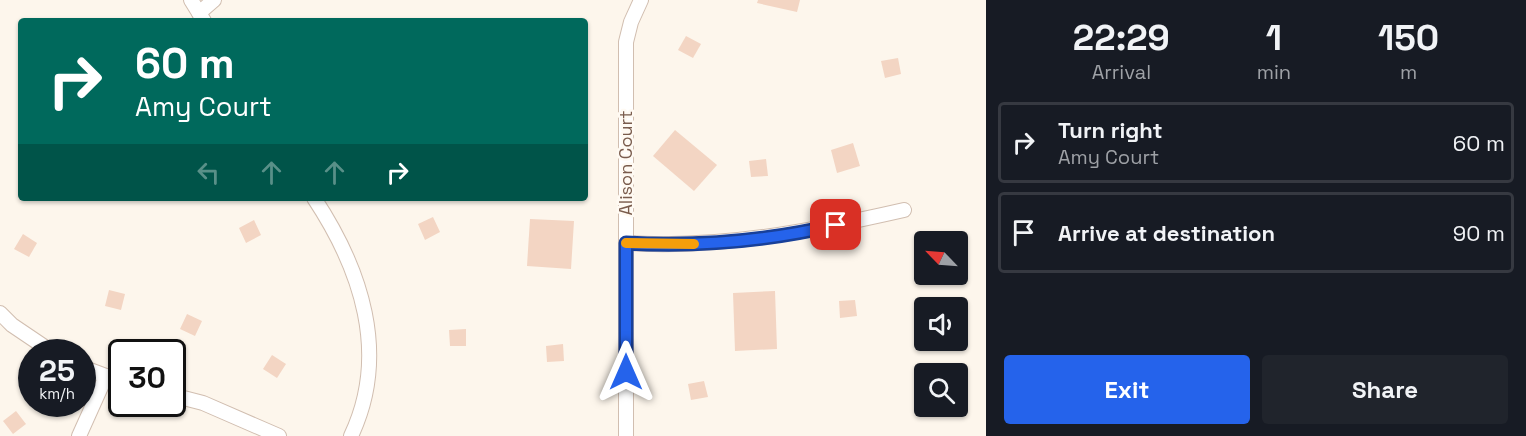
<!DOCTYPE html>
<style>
body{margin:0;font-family:"Space Grotesk",sans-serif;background:#20242c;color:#f1f3f6;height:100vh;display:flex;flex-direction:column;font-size:22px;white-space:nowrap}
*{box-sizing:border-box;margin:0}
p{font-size:20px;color:#9ea1a6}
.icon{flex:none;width:33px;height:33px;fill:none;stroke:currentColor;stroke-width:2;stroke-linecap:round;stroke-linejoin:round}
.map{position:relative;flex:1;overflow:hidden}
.sheet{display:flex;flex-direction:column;background:#171b24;width:540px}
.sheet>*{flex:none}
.guide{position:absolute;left:18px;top:18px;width:570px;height:183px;border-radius:6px;box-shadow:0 2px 4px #0004;background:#00695c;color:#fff;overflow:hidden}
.needle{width:39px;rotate:295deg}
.fabs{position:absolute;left:914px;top:231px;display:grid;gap:12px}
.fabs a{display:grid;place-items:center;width:54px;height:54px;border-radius:6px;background:#171b24;box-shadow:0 2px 4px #0004;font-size:30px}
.speed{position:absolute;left:18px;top:339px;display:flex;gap:12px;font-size:30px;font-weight:700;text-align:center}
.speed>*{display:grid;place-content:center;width:78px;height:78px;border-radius:50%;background:#171b24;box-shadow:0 2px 4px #0004;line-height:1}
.speed small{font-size:15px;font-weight:400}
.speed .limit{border:3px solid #111;border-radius:9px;background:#fff;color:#111}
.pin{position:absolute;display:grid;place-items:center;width:51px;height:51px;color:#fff;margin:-26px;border-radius:12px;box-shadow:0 3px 9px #0006}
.me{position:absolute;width:66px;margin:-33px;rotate:0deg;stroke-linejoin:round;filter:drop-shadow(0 0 4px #0008)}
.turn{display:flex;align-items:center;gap:21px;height:126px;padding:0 18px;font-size:27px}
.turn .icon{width:78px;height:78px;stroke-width:2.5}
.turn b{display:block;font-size:42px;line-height:51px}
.lanes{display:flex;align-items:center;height:57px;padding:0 18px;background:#0003;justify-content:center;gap:30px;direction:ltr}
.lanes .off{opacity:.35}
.eta{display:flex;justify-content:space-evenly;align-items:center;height:102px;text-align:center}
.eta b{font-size:36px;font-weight:800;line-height:42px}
.primary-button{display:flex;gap:12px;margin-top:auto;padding:12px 18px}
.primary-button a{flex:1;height:69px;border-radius:6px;background:#2563eb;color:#fff;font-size:24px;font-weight:800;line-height:69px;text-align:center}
.primary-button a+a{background:#20242c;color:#f1f3f6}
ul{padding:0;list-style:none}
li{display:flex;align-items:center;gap:18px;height:81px;margin:0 12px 9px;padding:0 6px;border:3px solid #363941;border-radius:6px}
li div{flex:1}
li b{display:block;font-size:22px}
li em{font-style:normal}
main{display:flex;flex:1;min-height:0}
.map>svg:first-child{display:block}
</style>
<main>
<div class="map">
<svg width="986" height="436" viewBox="0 0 986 436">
<rect width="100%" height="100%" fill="#fdf6ec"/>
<g fill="#f3d5c3">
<polygon points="758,0 800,0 797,12 757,3"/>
<polygon points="686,36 701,44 693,58 678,50"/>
<polygon points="898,58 901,74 885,78 881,61"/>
<polygon points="675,130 717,165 694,191 653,156"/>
<polygon points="853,143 860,166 837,173 831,150"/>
<polygon points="766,159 768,176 751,177 749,161"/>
<polygon points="433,217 440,232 425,240 418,224"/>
<polygon points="530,219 574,221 571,269 527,266"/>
<polygon points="254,220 261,235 246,243 239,228"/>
<polygon points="23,234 37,243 29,257 14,249"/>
<polygon points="109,290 125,294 121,310 105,306"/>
<polygon points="775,291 777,349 735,351 733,293"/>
<polygon points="938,297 944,308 924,308 923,305"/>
<polygon points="855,300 857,316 840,318 839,301"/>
<polygon points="187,314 202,321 195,336 180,329"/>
<polygon points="466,329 466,346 450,346 449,330"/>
<polygon points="563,344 564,361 547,362 546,346"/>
<polygon points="272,355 286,364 277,378 263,369"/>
<polygon points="704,381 708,397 691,400 688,384"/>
<polygon points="16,411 26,424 13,434 3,421"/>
</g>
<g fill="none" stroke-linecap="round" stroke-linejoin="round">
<defs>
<g id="street">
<polyline points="191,0 204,21"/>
<polyline points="199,13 214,0"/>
<path d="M314 198C361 269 390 354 351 436"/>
<path d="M626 243C721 249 812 231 904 210"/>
<polyline points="0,313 12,325 52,352"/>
<polyline points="82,367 122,382"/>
<polyline points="172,395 203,403 279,436"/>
<polyline points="79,436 106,376"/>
<polyline points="626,436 626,42 631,22 641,0"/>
</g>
</defs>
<use href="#street" stroke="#d1beb0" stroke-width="16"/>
<use href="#street" stroke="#fff" stroke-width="14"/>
</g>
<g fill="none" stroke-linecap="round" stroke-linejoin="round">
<defs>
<path id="route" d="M626 372V243C696 247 767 241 836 225"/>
</defs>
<use href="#route" stroke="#184099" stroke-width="15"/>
<use href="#route" stroke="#2563eb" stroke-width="10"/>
<polyline stroke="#f59e0b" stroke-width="10" points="626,243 694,244"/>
</g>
<g text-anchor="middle" stroke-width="5" stroke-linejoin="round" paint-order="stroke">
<g font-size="18" fill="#7a5c4d" stroke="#fffaf3">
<text transform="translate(626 163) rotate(-90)" y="6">Alison Court</text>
</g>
</g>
</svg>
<div class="fabs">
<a><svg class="needle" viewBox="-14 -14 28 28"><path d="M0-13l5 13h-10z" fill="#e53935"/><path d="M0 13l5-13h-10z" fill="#9ea1a6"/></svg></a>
<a><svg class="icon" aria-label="sound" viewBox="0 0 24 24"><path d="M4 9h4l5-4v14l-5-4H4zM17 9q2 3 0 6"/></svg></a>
<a><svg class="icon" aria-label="search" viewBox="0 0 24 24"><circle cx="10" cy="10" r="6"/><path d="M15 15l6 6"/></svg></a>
</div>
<div class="speed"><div>25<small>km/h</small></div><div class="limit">30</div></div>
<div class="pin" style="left:836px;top:225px;background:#d93025"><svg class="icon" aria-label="arrive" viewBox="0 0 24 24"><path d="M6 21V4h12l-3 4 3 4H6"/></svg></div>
<svg class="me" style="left:626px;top:372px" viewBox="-20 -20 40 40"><path d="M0-17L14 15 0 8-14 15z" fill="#2563eb" stroke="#fff" stroke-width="4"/></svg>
<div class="guide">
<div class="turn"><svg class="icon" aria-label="right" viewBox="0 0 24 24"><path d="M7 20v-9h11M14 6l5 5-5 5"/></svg><div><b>60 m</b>Amy Court</div></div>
<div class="lanes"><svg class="icon off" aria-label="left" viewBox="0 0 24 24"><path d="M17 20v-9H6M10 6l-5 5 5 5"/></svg><svg class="icon off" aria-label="ahead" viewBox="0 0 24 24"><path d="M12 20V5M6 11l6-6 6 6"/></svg><svg class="icon off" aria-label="ahead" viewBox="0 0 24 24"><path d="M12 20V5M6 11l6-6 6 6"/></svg><svg class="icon" aria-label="right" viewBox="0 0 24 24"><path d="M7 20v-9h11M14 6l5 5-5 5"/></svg></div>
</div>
</div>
<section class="sheet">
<div class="eta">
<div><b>22:29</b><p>Arrival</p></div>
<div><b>1</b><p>min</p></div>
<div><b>150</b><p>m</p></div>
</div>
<ul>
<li><svg class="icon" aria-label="right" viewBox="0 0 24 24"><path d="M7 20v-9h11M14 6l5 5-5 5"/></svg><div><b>Turn right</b><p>Amy Court</p></div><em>60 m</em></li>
<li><svg class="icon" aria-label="arrive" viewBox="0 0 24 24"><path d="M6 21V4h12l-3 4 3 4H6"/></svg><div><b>Arrive at destination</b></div><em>90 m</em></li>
</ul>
<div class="primary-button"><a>Exit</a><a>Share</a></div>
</section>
</main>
